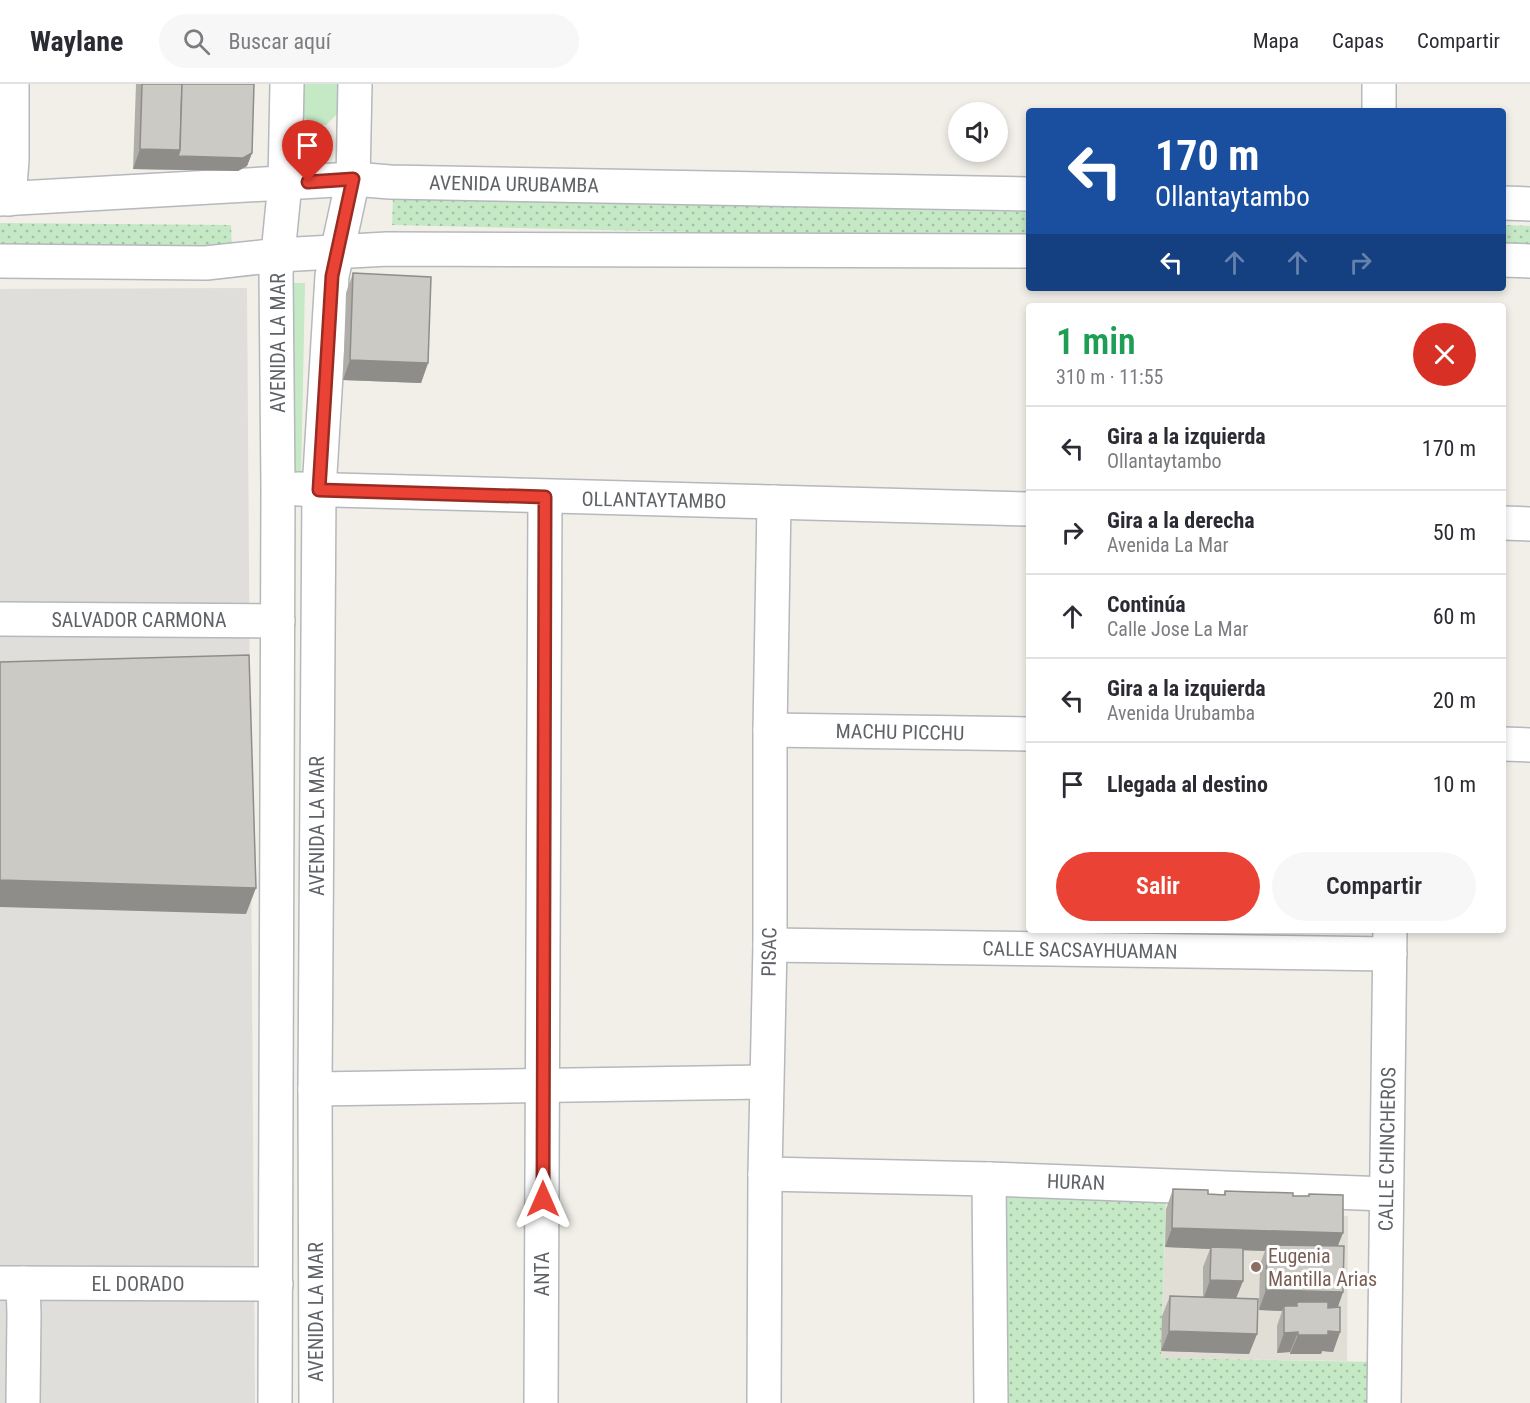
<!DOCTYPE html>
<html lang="es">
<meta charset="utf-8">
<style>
body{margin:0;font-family:"Roboto Condensed",sans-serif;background:#f7f7f7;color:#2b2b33;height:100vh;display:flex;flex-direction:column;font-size:22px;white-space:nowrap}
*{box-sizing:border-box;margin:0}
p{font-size:20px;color:#7c7c81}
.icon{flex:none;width:33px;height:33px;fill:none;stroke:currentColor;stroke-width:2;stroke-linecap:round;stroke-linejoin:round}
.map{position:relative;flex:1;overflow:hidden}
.side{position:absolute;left:1026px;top:219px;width:480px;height:630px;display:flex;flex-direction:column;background:#fff;border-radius:6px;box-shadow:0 3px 9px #0003}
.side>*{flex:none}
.top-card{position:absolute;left:1026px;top:24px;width:480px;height:183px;border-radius:6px;box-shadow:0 3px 9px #0003;background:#1a4fa0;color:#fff;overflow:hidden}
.fabs{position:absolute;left:948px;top:18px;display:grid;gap:12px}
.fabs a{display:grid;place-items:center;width:60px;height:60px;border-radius:50%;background:#fff;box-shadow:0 3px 9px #0003;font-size:30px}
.pin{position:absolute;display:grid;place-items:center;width:51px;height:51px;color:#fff;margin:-62px -26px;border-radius:50% 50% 50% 0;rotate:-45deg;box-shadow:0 0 6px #0007}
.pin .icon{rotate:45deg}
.me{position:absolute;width:66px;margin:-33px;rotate:0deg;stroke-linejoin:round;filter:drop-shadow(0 0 4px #0008)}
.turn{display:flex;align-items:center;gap:21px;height:126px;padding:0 30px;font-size:27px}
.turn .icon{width:78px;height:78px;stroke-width:2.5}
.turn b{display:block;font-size:42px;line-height:51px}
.lanes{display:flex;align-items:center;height:57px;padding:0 30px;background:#0003;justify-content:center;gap:30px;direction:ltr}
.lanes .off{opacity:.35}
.round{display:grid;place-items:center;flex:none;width:63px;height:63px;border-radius:32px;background:#f7f7f7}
.head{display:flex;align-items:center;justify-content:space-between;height:102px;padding:0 30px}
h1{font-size:36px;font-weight:600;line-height:45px;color:#1e9e55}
.cta{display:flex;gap:12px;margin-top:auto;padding:12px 30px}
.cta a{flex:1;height:69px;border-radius:36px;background:#ea4335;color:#fff;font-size:24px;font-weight:600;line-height:69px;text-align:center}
.cta a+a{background:#f7f7f7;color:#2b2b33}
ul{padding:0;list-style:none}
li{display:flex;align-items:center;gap:18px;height:84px;padding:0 30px;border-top:2px solid #e1e1e2}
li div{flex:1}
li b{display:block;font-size:22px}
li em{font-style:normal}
header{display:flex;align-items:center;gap:36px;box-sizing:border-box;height:84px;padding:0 30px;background:#fff;border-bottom:2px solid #e1e1e2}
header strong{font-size:28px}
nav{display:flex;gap:33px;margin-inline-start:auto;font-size:21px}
.search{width:420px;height:54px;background:#f7f7f7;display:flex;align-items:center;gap:15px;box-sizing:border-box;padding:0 21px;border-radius:33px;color:#7c7c81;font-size:22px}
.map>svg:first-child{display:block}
</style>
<header>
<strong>Waylane</strong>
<div class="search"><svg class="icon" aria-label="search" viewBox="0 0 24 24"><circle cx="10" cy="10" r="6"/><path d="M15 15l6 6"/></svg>Buscar aquí</div>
<nav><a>Mapa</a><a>Capas</a><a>Compartir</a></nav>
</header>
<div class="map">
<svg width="1530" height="1319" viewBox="0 0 1530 1319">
<defs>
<pattern id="park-dots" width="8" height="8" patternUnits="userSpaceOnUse" patternTransform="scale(1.5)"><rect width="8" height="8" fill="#c5e8c5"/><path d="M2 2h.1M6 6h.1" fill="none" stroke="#a3c0a4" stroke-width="1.8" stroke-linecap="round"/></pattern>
</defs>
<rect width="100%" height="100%" fill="#f1efe8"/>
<polygon fill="#e0deda" points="247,204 255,1319 0,1319 0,205"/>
<polygon fill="#e1ded6" points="1166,1125 1348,1132 1347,1277 1161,1274"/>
<g fill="#c5e8c5">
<polygon points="300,0 339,0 339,28 326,41 312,41 300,29"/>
<polygon points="294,199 305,199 301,394 289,394"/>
</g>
<g fill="url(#park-dots)">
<polygon points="393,113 1029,128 1029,156 392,141"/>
<polygon points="0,139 231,141 232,165 0,164"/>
<polygon points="1503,141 1530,142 1530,166 1503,165"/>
<polygon points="999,1104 1166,1110 1161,1274 1374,1278 1374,1319 1000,1319"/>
</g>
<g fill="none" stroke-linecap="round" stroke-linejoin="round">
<defs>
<g id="minor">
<polyline points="1379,27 1379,0"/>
<polyline points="0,115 353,95 390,98 1029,110"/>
<polyline points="9,115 12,76 12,0"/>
<polyline points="1503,119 1530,120"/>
<polyline points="1503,176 1530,177"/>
<polyline points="0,177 206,179 279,171 387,165 1029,167"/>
<polyline points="298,405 1029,425"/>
<polyline points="1503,439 1530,440"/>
<polyline points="0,535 278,537"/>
<polyline points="770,646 1029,650"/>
<polyline points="1503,660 1530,661"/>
<polyline points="770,861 1390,870"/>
<polyline points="315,1005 766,998"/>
<polyline points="765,1090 989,1095 1386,1110"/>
<polyline points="989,1095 991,1319"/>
<polyline points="0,1199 276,1200"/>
<polyline points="23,1199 24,1230 23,1319"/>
<polyline points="275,1319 278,404 276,190 285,99 287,0"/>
<polyline points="316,1319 315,1005 319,406 332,192 353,95 355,0"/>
<polyline points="541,1319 545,413"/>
<polyline points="764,1319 765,1090 770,861 770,646 774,418"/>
<polyline points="1384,1319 1390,846"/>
</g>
</defs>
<use href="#minor" stroke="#b5b8bc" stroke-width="36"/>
<use href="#minor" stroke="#fff" stroke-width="33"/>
</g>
<g fill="#afaea9">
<polygon points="136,0 254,0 252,69 247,82 238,87 133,85"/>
<polygon points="353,189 428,279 421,299 343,296 346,209"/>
<polygon points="1173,1105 1208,1110 1223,1111 1225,1107 1293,1112 1308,1112 1309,1110 1338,1162 1343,1208 1338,1223 1340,1248 1333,1268 1322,1267 1321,1270 1290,1270 1290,1268 1277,1269 1277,1242 1282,1227 1259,1226 1260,1180 1265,1167 1243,1166 1243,1197 1236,1214 1257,1250 1249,1270 1161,1267 1162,1232 1170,1212 1203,1213 1203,1183 1210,1165 1165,1163 1166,1125"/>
</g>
<g fill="#8f8d8a">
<polygon points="140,65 252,69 247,82 238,87 133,85"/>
<polygon points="350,276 428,279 421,299 343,296"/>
<polygon points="0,796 256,804 246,830 0,823"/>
<polygon points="1172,1144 1343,1149 1335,1169 1267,1161 1265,1167 1211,1165 1211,1163 1210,1165 1165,1163"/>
<polygon points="1210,1196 1243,1197 1235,1217 1203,1216"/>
<polygon points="1266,1206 1343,1208 1336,1228 1297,1222 1297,1218 1294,1227 1284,1222 1282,1227 1259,1226"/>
<polygon points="1169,1247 1257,1250 1249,1270 1161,1267"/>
<polygon points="1328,1247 1340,1248 1333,1268 1322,1267 1321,1270 1290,1270 1298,1251"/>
<polygon points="1298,1248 1290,1268 1277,1269 1284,1249"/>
</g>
<g fill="#cccac5" stroke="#8f8d8a" stroke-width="1.5">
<polygon points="142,0 182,0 180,66 140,65"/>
<polygon points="182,0 254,0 252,69 243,74 178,72 180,66"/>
<polygon points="353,189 431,193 428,279 350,276"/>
<polygon points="249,571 256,804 0,796 0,578"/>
<polygon points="1173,1105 1208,1106 1208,1110 1225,1111 1225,1107 1293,1109 1293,1112 1309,1112 1309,1110 1343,1111 1343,1149 1172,1144"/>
<polygon points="1267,1161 1344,1162 1343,1208 1266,1206"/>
<polygon points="1211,1163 1243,1164 1243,1197 1210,1196"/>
<polygon points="1170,1212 1258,1215 1257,1250 1169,1247"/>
<polygon points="1297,1218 1328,1218 1328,1224 1340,1223 1340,1248 1328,1247 1328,1251 1298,1251 1298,1248 1284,1249 1284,1222 1297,1222"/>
</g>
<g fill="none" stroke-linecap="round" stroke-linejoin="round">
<defs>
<polyline id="route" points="308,98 353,95 332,192 319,406 545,413 543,1115"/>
</defs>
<use href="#route" stroke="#982c22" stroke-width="15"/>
<use href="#route" stroke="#ea4335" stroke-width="10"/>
</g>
<circle fill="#8d6e63" stroke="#fff" stroke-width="2" cx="1256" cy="1183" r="6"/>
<g text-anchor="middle" stroke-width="6" stroke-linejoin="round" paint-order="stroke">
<g font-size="20" fill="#5f6368" stroke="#fff">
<text transform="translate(514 100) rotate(1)" y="7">AVENIDA URUBAMBA</text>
<text transform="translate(278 259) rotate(-90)" y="7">AVENIDA LA MAR</text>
<text transform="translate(654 416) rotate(1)" y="7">OLLANTAYTAMBO</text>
<text x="139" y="543">SALVADOR CARMONA</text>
<text transform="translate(900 648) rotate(1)" y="7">MACHU PICCHU</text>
<text transform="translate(317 742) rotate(-90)" y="7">AVENIDA LA MAR</text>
<text transform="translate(1080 866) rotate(1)" y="7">CALLE SACSAYHUAMAN</text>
<text transform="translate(769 868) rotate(-89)" y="7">PISAC</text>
<text transform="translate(1387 1065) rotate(-89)" y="7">CALLE CHINCHEROS</text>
<text transform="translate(1076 1098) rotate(2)" y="7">HURAN</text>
<text transform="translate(542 1190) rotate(-90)" y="7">ANTA</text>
<text x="138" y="1207">EL DORADO</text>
<text transform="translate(316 1228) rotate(-90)" y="7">AVENIDA LA MAR</text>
</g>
<g font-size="20" fill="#785e54" stroke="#fff" text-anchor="start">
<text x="1268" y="1179">Eugenia<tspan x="1268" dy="23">Mantilla Arias</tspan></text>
</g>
</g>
</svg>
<div class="fabs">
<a><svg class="icon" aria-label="sound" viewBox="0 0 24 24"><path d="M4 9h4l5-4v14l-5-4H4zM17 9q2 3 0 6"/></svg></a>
</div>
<div class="pin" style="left:308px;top:98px;background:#d93025"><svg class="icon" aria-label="arrive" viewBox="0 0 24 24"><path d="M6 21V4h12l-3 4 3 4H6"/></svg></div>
<svg class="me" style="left:543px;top:1115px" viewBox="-20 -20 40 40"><path d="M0-17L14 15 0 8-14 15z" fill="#ea4335" stroke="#fff" stroke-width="4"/></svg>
<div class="top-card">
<div class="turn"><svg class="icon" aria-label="left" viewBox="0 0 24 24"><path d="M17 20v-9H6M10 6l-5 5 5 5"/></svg><div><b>170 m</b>Ollantaytambo</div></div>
<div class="lanes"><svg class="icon" aria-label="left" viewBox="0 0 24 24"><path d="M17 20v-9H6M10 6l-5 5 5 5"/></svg><svg class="icon off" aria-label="ahead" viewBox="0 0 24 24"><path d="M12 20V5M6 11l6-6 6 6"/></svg><svg class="icon off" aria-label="ahead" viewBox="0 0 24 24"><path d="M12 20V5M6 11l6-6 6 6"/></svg><svg class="icon off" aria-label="right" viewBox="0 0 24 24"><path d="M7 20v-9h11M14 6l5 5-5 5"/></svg></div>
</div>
<section class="side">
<div class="head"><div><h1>1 min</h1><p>310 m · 11:55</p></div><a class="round" style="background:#d93025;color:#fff"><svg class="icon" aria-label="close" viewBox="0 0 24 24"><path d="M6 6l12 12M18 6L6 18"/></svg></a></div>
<ul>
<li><svg class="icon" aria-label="left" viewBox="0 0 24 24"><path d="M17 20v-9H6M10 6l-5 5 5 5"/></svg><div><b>Gira a la izquierda</b><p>Ollantaytambo</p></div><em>170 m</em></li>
<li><svg class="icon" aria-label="right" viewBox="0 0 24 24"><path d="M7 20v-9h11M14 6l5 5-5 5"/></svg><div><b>Gira a la derecha</b><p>Avenida La Mar</p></div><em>50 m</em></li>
<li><svg class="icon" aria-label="ahead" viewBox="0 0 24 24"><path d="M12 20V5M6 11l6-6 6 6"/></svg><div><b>Continúa</b><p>Calle Jose La Mar</p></div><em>60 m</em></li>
<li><svg class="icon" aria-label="left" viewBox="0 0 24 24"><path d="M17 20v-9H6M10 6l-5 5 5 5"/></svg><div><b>Gira a la izquierda</b><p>Avenida Urubamba</p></div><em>20 m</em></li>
<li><svg class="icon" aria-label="arrive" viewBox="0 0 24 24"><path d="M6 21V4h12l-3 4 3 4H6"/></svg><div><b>Llegada al destino</b></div><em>10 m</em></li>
</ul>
<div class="cta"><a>Salir</a><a>Compartir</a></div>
</section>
</div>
